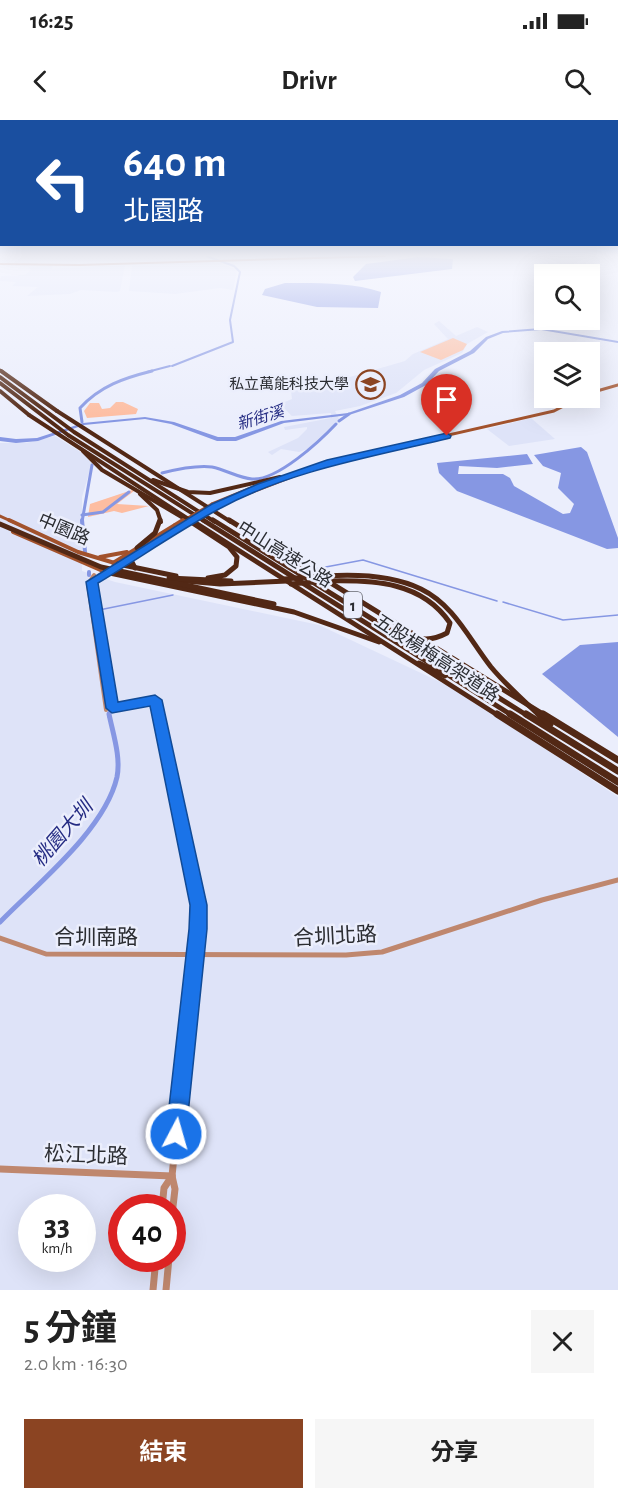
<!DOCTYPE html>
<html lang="zh-TW">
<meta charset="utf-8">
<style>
body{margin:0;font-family:"Alegreya Sans","Noto Sans TC",sans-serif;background:#f6f6f6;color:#222;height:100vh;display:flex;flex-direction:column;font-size:22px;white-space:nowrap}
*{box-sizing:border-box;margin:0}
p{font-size:20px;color:#767676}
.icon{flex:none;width:33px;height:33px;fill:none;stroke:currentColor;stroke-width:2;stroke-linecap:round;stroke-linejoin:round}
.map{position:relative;height:1170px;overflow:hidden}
.sheet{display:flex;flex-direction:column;background:#fff;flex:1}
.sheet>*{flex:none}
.banner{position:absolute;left:0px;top:0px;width:618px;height:126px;box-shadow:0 6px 24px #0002;background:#1a4fa0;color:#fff;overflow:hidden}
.tools{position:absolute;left:534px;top:144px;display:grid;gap:12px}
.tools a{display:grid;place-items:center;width:66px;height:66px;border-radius:0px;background:#fff;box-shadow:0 6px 24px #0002;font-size:30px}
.speed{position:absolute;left:18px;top:1074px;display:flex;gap:12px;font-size:30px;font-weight:700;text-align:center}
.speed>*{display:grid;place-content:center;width:78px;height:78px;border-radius:50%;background:#fff;box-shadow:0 6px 24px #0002;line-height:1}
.speed small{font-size:15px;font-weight:400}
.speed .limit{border:9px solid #d22;background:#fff;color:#111}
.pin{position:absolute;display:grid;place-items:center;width:51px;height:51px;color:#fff;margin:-62px -26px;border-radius:50% 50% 50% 0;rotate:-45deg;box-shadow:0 0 6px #0007}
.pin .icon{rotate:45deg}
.me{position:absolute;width:66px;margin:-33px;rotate:6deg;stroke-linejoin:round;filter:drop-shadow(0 0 4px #0008)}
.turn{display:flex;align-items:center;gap:21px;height:126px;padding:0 24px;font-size:27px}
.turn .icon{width:78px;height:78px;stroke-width:2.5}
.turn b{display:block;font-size:42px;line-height:51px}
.round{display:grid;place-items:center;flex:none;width:63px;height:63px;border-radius:0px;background:#f6f6f6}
.headline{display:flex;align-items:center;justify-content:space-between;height:102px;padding:0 24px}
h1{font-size:36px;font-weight:700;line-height:45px}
.cta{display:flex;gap:12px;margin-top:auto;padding:12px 24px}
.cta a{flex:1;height:69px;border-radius:0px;background:#8b4422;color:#fff;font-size:24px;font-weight:700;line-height:69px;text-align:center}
.cta a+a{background:#f6f6f6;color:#222}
.status{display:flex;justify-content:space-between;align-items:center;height:42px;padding:0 30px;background:#fff;direction:ltr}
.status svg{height:16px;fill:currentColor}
header{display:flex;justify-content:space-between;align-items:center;height:78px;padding:0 24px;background:#fff;font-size:27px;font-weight:700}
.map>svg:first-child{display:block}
</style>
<div class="status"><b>16:25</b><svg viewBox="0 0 49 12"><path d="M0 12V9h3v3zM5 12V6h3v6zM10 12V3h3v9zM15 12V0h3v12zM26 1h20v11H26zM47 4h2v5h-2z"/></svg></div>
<header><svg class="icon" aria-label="back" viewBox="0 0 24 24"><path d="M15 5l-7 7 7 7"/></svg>Drivr<svg class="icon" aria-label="search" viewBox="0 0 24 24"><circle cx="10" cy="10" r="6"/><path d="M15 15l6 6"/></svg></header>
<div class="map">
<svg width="618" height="1170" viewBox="0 0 618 1170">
<rect width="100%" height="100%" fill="#ebeefc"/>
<g fill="#dee3f8" fill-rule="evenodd">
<polygon points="216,142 237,150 233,170 220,168 175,174 129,171 132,145"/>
<polygon points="125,145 120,171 117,172 81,170 70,174 27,176 38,167 12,166 16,162 0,161 1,156 25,155 31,150 28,147 32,147 52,146 52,149"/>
<polygon points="439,201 456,216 477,207 488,212 467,224 462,233 424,250 396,273 360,286 335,291 340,301 311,328 299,332 281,329 272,335 268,332 298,318 307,309 307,307 285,310 284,307 331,298 331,293 292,296 280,284 292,279 291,271 321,268 343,259 405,241 413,234 448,219 434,204"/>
<polygon points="531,298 555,319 509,326 487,309"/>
<path d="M55 316 93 340 82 377V451L115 462 319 505 457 570 618 677V1170H0V323H26ZM32 1088H82V1138H32ZM122 1088H172V1138H122Z"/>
</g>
<g fill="#fdbda1">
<polygon points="453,218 467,224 463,230 441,240 420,232"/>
<polygon points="116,282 123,282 138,289 136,294 87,298 84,291 90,283 99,283 102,289 110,288"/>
<polygon points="132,370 134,371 117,384 149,386 122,393 114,391 88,397 90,384"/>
</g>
<g fill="#8697e3">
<polygon points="418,137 453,139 452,149 355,161 353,157 366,144"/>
<path d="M285 163C316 163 351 162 381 172L378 188 317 187 262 175 265 169Z"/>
<polygon points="581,327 587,332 618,418 618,428 607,429 457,371 439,353 437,343 527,334 533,344 497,348 459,346 458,354 503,354 510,358 514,366 563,394 570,393 574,384 558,368 561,353 543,346 534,335"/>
<polygon points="618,522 618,617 542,554 580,525"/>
</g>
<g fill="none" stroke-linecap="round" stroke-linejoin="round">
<g stroke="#8697e3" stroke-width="1.5">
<polyline points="525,136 595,136"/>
<polyline points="315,449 363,440 497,481"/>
<polyline points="503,482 563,500 618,495"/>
<polyline points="99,490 173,475"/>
</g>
<g stroke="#8697e3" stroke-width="2">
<polyline points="172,246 233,222 230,200 240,152 234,146 206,136"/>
<polyline points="147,252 170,246"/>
</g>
<g stroke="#8697e3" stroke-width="3">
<polyline points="339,301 349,294"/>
<path d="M82 302 80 288C100 266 124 258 152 251"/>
<path d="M162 353C178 349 196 345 212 347 226 350 239 358 252 359 277 361 320 321 336 304"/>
<polyline points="82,395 103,392 129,372"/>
<polyline points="82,402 92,345"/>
</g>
<g stroke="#8697e3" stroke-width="4">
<polyline points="82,400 85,432"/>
<polyline points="89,452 89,455"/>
<polyline points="109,593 109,596"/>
</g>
<path stroke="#8697e3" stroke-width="5" d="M0 802C37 764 105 710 117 657 121 637 113 614 109 594"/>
<polygon fill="#8697e3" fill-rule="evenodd" points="541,208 618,221 618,223 541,210 503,213 488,219 474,233 439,251 426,265 404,277 349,295 284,303 236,321 217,321 171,304 145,299 84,305 38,321 16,323 0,321 0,317 16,319 37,318 83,303 145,297 174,302 218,317 235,317 281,301 348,293 400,275 422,263 435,249 470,231 486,217 502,211"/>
<g stroke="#bf876e" stroke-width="4">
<polyline points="105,452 92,462 113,588 155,580 158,596"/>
<polyline points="94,455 88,464 106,590"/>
</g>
<g stroke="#bf876e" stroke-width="5">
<polyline points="158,594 198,785 194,846"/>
<polyline points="0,818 46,834 346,835 382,832 542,780 618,760"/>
</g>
<g stroke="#bf876e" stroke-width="7">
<polyline points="0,1049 172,1056"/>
<polyline points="162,1088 164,1068 172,1056"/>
<polyline points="172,1095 175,1069 172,1056 194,845"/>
<polyline points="153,1170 156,1138"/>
<polyline points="166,1170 169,1138"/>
</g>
<polyline stroke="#a2522c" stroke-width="2" points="0,144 79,145 385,136"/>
<g stroke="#a2522c" stroke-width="3">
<polyline points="590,273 618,265"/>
<polyline points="212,384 263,363"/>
<polyline points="216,386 330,342 554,291 579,278"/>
<polyline points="0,396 13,402"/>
</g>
<g stroke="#a2522c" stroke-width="4">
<polyline points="9,400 78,432 118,444"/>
<polyline points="13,412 105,452 179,408"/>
<polyline points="100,437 127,432"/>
<polyline points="113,443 175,405"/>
</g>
<polyline stroke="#522815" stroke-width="3" points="0,250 3,252"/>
<g stroke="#522815" stroke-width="4">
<polyline points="1,251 57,291"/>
<polyline points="0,257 74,312 215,402"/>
<polyline points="0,263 68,315 206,402"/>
<polyline points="0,271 29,295"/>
<polyline points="83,331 102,350 190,402"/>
<polyline points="153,360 188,372 210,373 280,357"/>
<polyline points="140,374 157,390 161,402"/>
</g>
<g stroke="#522815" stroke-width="5">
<polyline points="188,400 229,427 237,437 236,446 225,455 208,458"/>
<polyline points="203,400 513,596"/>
<polyline points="213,400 528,596"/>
<polyline points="137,428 155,413 160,400"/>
<polyline points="118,444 176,456"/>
<polyline points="135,448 131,440 138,433"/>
<polyline points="105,452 294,492 379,522"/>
<path d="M326 456C358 454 392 455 421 469 454 485 469 519 491 547 506 565 523 580 540 596"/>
<polyline points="174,460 220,464 287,461"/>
<path d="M329 461C375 460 422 462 450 503L447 513C432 521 420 521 405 513"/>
<polyline points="419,543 445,556"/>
</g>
<g stroke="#522815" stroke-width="7">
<polyline points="510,594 618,662"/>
<polyline points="526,594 618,651"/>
<polyline points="539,594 550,604"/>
</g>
<g stroke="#a2522c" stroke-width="3">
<polyline points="181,402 212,384"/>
<polyline points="189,402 216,386"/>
</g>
<g stroke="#a2522c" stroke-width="4">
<polyline points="175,405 183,400"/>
<polyline points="179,408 192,400"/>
</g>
<g stroke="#522815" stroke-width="4">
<polyline points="57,291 231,402"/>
<polyline points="29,295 193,402"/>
</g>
<g stroke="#522815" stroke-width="5">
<polyline points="191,400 499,596"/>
<polyline points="229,400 546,596"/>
<polyline points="0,404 101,447 274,484"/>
<polyline points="169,458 231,461"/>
<polyline points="285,459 319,456"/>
<polyline points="291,464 325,461"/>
</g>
<g stroke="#522815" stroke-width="7">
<polyline points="497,594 618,671"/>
<polyline points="543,594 618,640"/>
</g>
</g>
<linearGradient id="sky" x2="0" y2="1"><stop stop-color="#81a8e6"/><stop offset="0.45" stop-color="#f6f7fe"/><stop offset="1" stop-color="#f6f7fe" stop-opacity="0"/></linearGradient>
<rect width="618" height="300" fill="url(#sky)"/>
<path fill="#1a73e8" stroke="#114b97" stroke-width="1.5" d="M447 313 451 316 450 318C372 337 291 350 219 389 178 411 138 439 98 463L118 582 155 575 162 580 207 785V809L186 1014 183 1022 176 1025 169 1022 166 1014 189 809 190 785 150 586 112 593 106 588 86 462 212 384 258 364 327 340Z"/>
<defs>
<symbol id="university-ring" viewBox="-11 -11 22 22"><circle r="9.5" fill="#ebeefc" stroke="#8b4422" stroke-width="1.5"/><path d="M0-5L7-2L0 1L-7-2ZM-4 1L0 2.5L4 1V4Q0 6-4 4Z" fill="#8b4422"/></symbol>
</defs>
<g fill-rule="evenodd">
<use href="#university-ring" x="354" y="248" width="33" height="33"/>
</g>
<g text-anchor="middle" stroke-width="5" stroke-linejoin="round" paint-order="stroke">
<g font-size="15" fill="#2b2d32" stroke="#ebeefc" text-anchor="end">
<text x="349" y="269">私立萬能科技大學</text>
</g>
<g font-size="16" font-style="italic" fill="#252c83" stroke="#ebeefc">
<text transform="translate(260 297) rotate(-17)" y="6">新街溪</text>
</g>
<rect fill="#ebeefc" stroke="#65676f" stroke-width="1.5" x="344" y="472" width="18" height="26" rx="4.5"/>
<g font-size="16" font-weight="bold" fill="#2b2d32">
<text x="353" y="491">1</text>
</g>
<g font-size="18" fill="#2b2d32" stroke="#ebeefc">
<text transform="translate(64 409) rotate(23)" y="6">中園路</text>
<text transform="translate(285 434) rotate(32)" y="6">中山高速公路</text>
<text transform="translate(437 538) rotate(33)" y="6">五股楊梅高架道路</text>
</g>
<g font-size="20" font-style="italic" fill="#252c83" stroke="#ebeefc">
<text transform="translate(62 713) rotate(-49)" y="7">桃園大圳</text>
</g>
<g font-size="21" fill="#2b2d32" stroke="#ebeefc">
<text transform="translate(335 816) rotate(-3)" y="7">合圳北路</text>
<text x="96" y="824">合圳南路</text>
<text transform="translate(86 1035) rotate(2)" y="7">松江北路</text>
</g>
</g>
</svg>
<div class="tools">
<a><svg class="icon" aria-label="search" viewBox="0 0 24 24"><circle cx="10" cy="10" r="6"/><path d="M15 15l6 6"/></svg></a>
<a><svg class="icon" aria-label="layers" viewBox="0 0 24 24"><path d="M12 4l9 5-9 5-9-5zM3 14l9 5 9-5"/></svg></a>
</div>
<div class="speed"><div>33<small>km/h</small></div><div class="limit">40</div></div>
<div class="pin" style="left:447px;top:316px;background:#d93025"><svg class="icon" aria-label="arrive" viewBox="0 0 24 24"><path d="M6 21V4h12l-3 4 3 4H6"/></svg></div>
<svg class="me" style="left:176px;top:1014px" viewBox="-20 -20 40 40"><circle r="17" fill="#1a73e8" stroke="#fff" stroke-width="3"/><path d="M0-11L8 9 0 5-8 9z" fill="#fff"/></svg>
<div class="banner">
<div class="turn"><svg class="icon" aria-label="left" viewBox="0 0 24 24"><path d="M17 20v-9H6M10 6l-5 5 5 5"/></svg><div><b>640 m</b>北園路</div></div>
</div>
</div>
<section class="sheet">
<div class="headline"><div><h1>5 分鐘</h1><p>2.0 km · 16:30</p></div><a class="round"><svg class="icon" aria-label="close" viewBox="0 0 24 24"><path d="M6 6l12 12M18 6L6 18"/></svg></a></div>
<div class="cta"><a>結束</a><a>分享</a></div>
</section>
